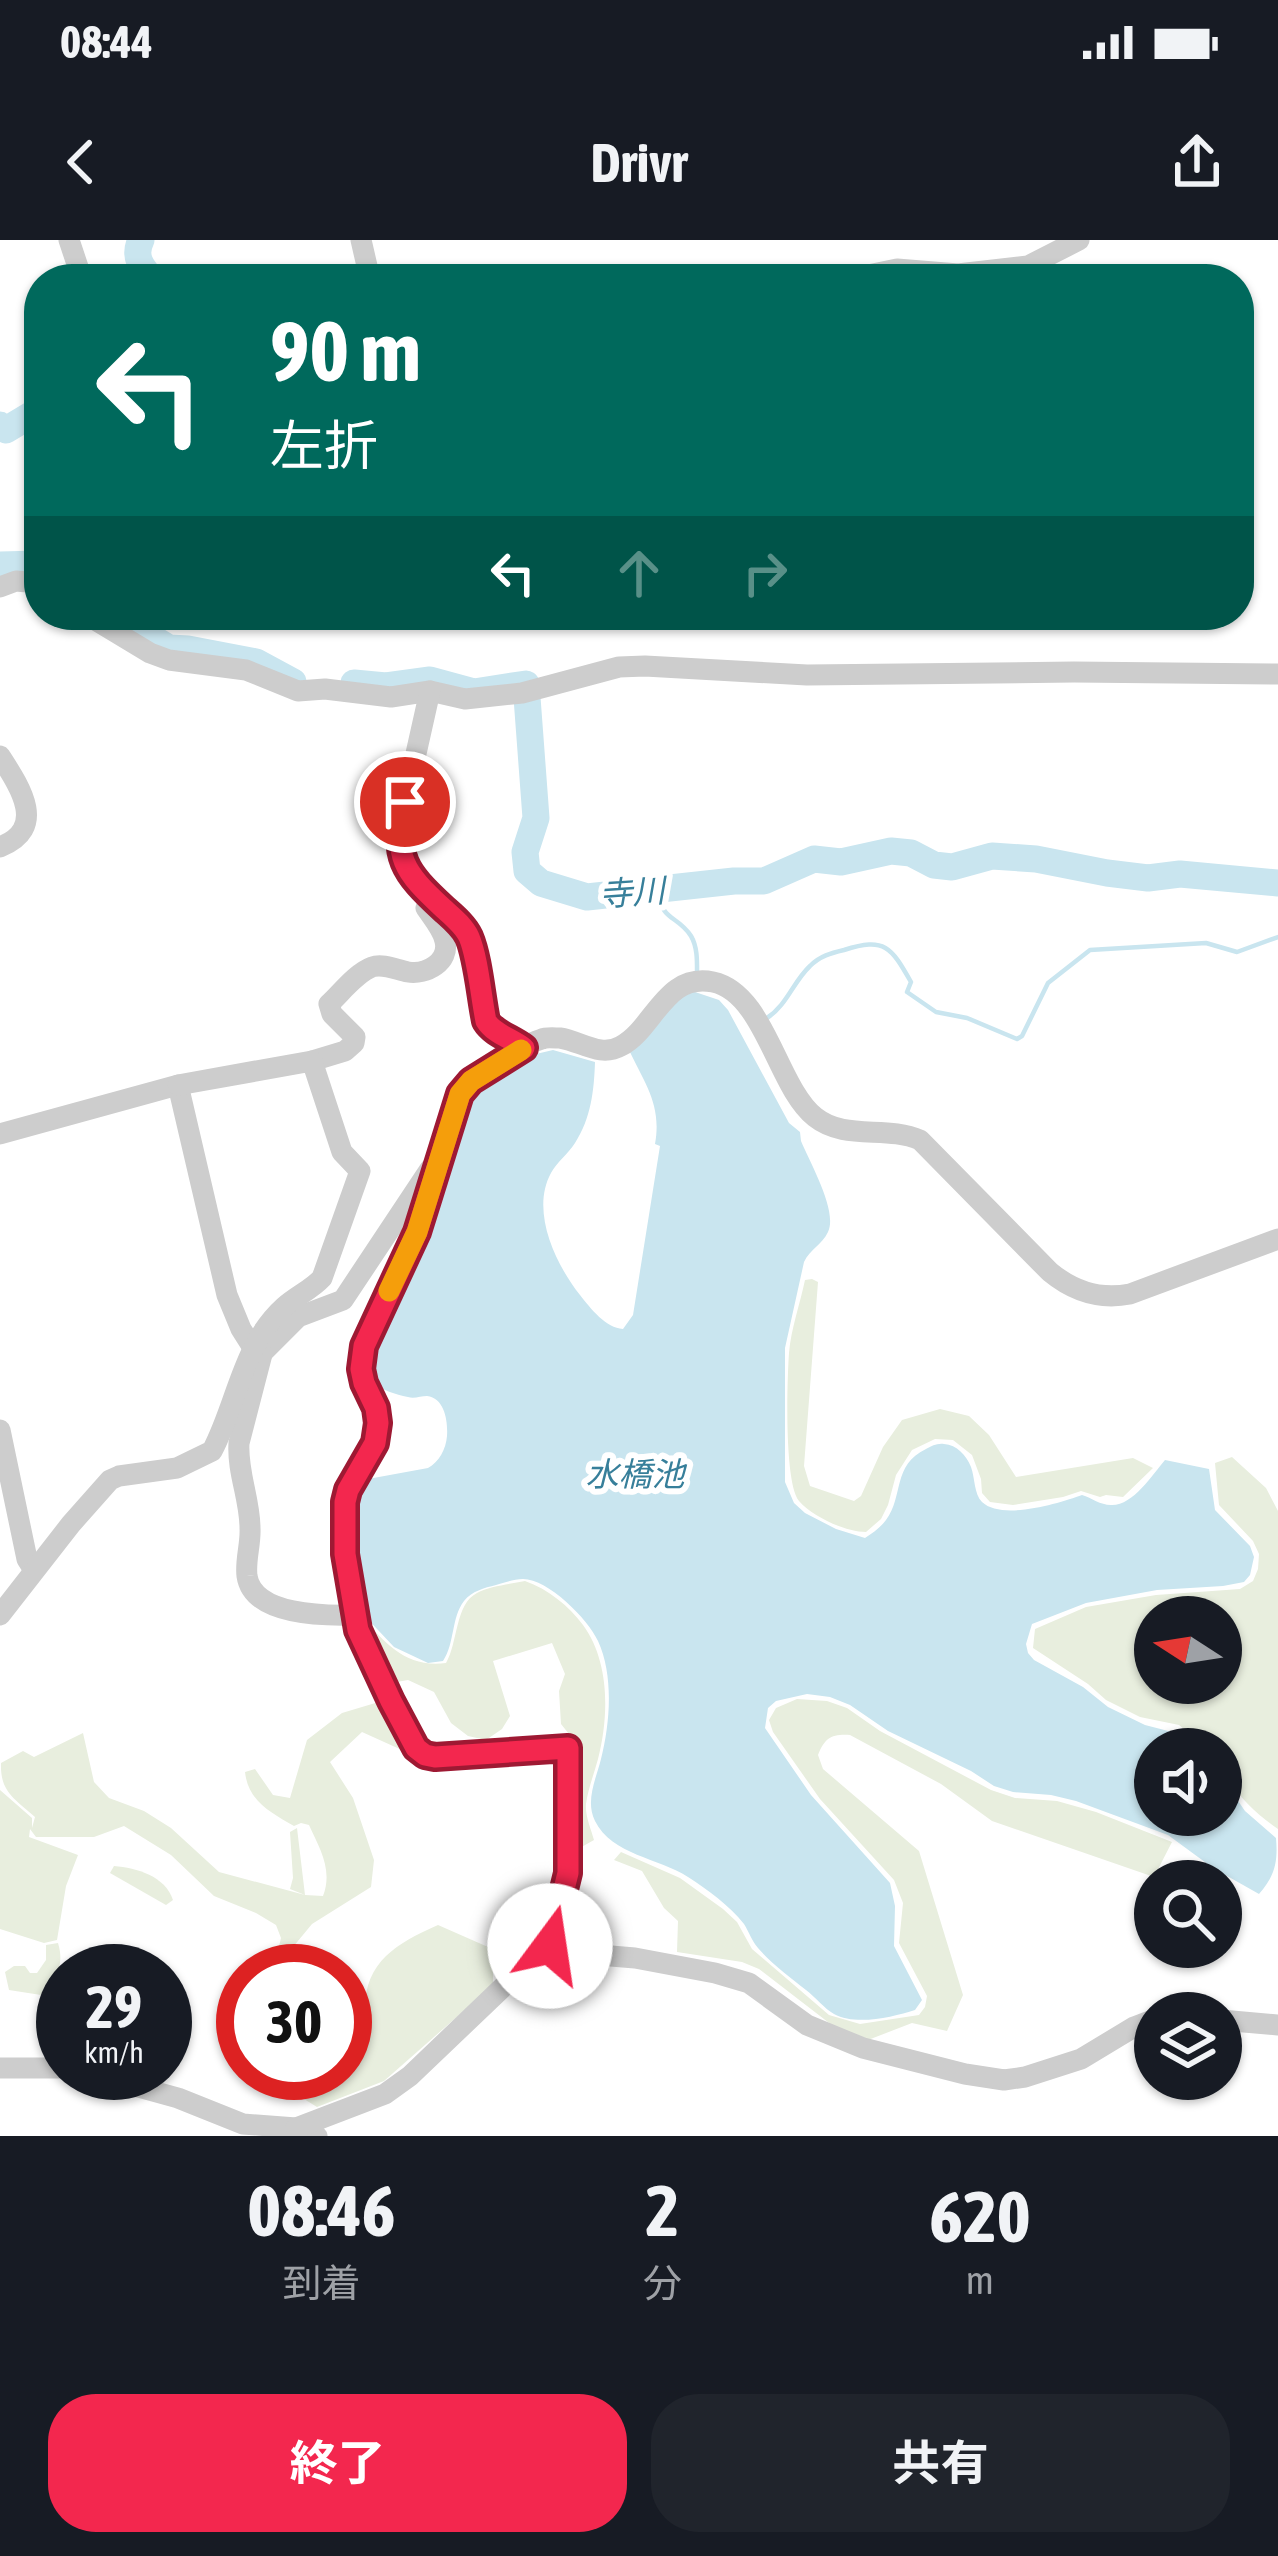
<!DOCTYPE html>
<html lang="ja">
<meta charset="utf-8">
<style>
body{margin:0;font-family:"Asap Condensed","Noto Sans JP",sans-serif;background:#20242c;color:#f1f3f6;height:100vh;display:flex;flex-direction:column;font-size:45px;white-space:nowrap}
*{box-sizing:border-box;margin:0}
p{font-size:39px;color:#9ea1a6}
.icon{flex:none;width:66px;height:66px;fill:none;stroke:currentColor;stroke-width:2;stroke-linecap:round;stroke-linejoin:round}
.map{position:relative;height:1896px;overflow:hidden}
.details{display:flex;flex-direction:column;background:#171b24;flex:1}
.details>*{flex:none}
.guide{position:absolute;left:24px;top:24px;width:1230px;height:366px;border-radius:48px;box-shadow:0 3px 9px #0004;background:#00695c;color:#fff;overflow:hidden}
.needle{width:78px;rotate:282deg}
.buttons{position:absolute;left:1134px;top:1356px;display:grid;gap:24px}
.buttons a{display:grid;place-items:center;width:108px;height:108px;border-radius:50%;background:#171b24;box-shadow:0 3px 9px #0004;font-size:60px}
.speed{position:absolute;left:36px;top:1704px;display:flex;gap:24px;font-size:60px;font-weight:700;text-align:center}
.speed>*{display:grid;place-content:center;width:156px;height:156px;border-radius:50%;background:#171b24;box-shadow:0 3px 9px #0004;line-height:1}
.speed small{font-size:30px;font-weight:400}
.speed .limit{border:18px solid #d22;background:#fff;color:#111}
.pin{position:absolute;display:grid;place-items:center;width:102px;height:102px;color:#fff;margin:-51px;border:6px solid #fff;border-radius:50%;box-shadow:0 3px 12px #0007}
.me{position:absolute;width:132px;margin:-66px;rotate:14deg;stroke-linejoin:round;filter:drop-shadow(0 0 9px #0008)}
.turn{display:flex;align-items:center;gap:42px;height:252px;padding:0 48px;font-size:54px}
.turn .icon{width:156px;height:156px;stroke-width:2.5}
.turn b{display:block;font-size:84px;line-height:102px}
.lanes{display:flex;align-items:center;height:114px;padding:0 48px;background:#0003;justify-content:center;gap:60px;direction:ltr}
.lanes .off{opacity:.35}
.eta{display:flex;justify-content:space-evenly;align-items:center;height:204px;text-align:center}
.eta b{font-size:72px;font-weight:700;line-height:84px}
.primary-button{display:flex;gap:24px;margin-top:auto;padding:24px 48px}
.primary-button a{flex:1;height:138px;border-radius:48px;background:#f3274e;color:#fff;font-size:48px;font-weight:700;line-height:138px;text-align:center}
.primary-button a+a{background:#20242c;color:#f1f3f6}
.status{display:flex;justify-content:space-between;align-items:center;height:84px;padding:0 60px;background:#171b24;direction:ltr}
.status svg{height:33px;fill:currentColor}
header{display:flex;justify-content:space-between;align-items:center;height:156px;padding:0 48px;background:#171b24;font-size:54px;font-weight:700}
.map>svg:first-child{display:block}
</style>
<div class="status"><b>08:44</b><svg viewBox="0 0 49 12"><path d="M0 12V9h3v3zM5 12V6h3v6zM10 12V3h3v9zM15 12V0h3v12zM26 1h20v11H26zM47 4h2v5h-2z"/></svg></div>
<header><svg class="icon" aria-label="back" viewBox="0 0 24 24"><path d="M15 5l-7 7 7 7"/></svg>Drivr<svg class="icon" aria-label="share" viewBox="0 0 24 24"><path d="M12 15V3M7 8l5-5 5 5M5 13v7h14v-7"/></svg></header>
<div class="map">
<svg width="1278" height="1896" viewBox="0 0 1278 1896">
<rect width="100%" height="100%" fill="#fff"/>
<g fill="#e8eede" fill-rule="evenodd">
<path d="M812 1039 818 1042 804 1226 810 1246 854 1261 861 1256 883 1207 902 1180 940 1169 969 1176 989 1195 1016 1237 1133 1218 1153 1228 1123 1257 1106 1255 1100 1257 1081 1251 1063 1257 1013 1265 990 1262 982 1253 981 1239 972 1215 953 1200 935 1199 912 1210 896 1235 888 1265 881 1279 866 1292C846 1292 813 1277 799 1261 784 1243 787 1141 789 1113 791 1089 800 1064 805 1040Z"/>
<path d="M1232 1217 1266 1248 1278 1271V1589C1252 1571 1221 1543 1221 1509H1209L1179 1485 1140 1477 1106 1460 1088 1444 1033 1408 1035 1389 1086 1367 1156 1355 1240 1349 1253 1341 1258 1329 1259 1314 1253 1301 1219 1265 1215 1223ZM1155 1377H1221V1443H1155Z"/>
<path d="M525 1341C548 1349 569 1366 583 1385 610 1422 609 1476 598 1519 594 1534 588 1549 586 1564 585 1576 591 1589 594 1600L578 1609 572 1604 573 1499 561 1484 559 1451 565 1434 552 1403 493 1421 510 1476 502 1489 486 1500 468 1496 451 1483 434 1452 408 1440 391 1443 363 1378C387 1405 407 1428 446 1423 458 1403 455 1364 477 1353 490 1346 510 1344 525 1341Z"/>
<path d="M797 1459 827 1461 847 1468 880 1491 991 1550 1015 1558 1057 1561 1096 1572 1172 1602 1154 1637 992 1581 941 1544 850 1495C831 1494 825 1498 818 1515L823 1529 919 1611 963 1755 947 1791 912 1783 868 1800 833 1786 759 1729 742 1722 677 1712 678 1681 664 1668 642 1631 614 1620 621 1612 680 1638 723 1669 737 1682 752 1709 829 1775 860 1784 919 1775 925 1767 927 1756 899 1703 903 1663 894 1640 820 1559 773 1492 769 1480 776 1468Z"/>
<path d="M382 1461 406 1503 404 1511 362 1492 330 1522 353 1558 374 1620 371 1647 312 1684 293 1707 296 1731H273L281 1698 276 1685 256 1673 214 1656 171 1615 124 1586 94 1597H36L30 1589 29 1597 78 1615 66 1646 57 1700 44 1703 0 1689V1550L32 1578V1588L35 1577C14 1558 0 1552 1 1523L23 1511 34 1517 83 1493 94 1542 109 1558 144 1571 171 1588 219 1632 305 1655 290 1649 293 1638 290 1592 297 1588 305 1655 323 1656C333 1630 320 1609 309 1585L301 1583 294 1586C271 1573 248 1561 245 1532L255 1529 273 1555 290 1558 307 1500 342 1473Z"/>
<path d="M114 1626C137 1628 165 1636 173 1660L166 1665 110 1633Z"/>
<path d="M438 1685 488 1707 493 1724V1745L384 1841 317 1867 296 1854 285 1833H345V1762L357 1779 365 1774C363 1723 395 1704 438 1685Z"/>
<path d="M58 1703C65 1726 56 1738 41 1755L9 1750 5 1732 14 1726H25L30 1733H37L46 1720V1705Z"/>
</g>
<path fill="#c9e5ef" d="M689 750 719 760 728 770 789 883 800 892 801 901C810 923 838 971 828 992 822 1005 810 1009 804 1022L785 1108V1242L794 1263 805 1273 836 1289 865 1298C873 1293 881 1287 886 1280 904 1256 892 1225 926 1209 932 1206 937 1203 944 1204 957 1205 966 1215 971 1227 975 1238 974 1254 982 1262 1002 1281 1060 1263 1082 1255 1092 1258 1100 1265 1111 1265 1133 1266 1152 1235 1165 1220L1209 1229 1215 1270 1250 1306 1254 1317 1250 1335 1244 1342 1223 1346 1157 1350 1086 1363 1032 1384 1026 1404 1028 1413 1034 1420 1083 1447 1108 1467 1145 1485 1176 1493 1200 1509H1155V1575H1221V1536L1245 1571 1276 1598C1278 1622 1275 1636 1259 1654L1213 1628 1168 1595 1076 1561 1051 1555 1013 1552 994 1546 971 1531 888 1491 850 1465 830 1457 807 1454 776 1461 768 1468 765 1488 811 1555 890 1643 895 1666 894 1706 922 1760 915 1770C893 1777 856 1786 834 1774 825 1769 815 1757 806 1750 790 1737 772 1724 758 1708 752 1701 749 1692 744 1684 730 1666 707 1649 688 1637 659 1618 612 1615 595 1581 585 1561 596 1539 601 1519 610 1483 614 1436 598 1401 588 1379 548 1339 523 1339 514 1339 504 1343 496 1345 484 1348 472 1351 464 1361 451 1378 455 1403 443 1421L428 1423 394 1407 362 1373 352 1316 353 1250 368 1239 428 1228C439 1222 446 1209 447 1196 448 1182 445 1158 427 1156 421 1156 414 1159 408 1157 395 1155 383 1149 371 1144 371 1113 383 1090 396 1062L400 1063 403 1055 400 1053 424 1000 461 877 471 858 485 842 536 814 553 810 595 822C594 851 591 878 575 903 568 914 557 922 551 933 530 971 556 1025 580 1055 591 1069 606 1088 623 1089L633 1075 660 906 655 904C662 865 645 844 629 810Z"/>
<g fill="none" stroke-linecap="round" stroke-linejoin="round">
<g stroke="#c9e5ef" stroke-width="4.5">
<path d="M659 649C660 682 677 674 691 696 698 708 697 723 697 736"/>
<path d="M767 778C787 765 793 742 810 726 820 716 831 713 844 710 885 697 891 707 911 742L907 752 936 772 967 778 1017 799 1022 796 1048 743 1090 710 1206 703 1237 712 1278 697"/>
</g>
<g stroke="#c9e5ef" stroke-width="27">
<path d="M141 0C133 16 141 27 152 39"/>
<polyline points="0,185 6,190 39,170"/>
<polyline points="0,325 39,324"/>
<polyline points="114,375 169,408 188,409 256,422 293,442"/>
<polyline points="354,443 386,446 430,440 474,452 526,444 536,578 525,612 527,631 541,643 587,657 734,641 764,641 814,619 841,622 891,611 911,613 934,625 952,627 992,616 1036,619 1107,633 1148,638 1180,634 1278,643"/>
</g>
<g stroke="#cdcdcd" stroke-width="21">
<polyline points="69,0 82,39"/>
<polyline points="361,0 370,39"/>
<polyline points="849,39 897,29 958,34 1028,26 1079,0"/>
<polyline points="0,347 16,341 39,343"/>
<polyline points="87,375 150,413 169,420 246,430 298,451 325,449 391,457 430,451 465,459 522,453 619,427 645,426 807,435 1074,432 1278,434"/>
<path d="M430 451 398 594 399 608 415 641 459 683 469 697 486 781C494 794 511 798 524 808"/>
<path d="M0 516C20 547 48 588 0 607"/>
<path d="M312 821 345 811 354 803 355 797 332 774 329 764C341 753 356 733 372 727 383 723 397 730 408 732 426 735 450 722 445 701 443 690 432 677 426 668L431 657"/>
<polyline points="0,894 178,845 227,1055 241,1089 253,1108"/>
<path d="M434 937C422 978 405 1016 387 1056 380 1072 369 1089 364 1106 354 1141 380 1155 377 1185 375 1216 349 1233 346 1260 341 1300 347 1348 358 1387 364 1408 404 1496 419 1510 425 1516 427 1515 435 1517L568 1508V1633L547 1718"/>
<path d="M253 1108 262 1113 298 1077 343 1060 430 929 437 924C444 902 448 875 460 855 470 837 521 805 542 799 546 797 555 798 560 798 581 801 600 818 621 806 654 789 665 732 713 742 765 753 777 847 815 877 845 901 886 885 920 900L1050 1032C1073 1051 1100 1060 1130 1054L1278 999"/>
<path d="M262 1114 239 1203C237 1232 250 1259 250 1288 251 1304 245 1320 247 1336 253 1376 326 1376 356 1375"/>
<polyline points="0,1190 27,1319 34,1330"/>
<path d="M0 1375 71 1284 110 1240 119 1236 177 1228 212 1211C237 1164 242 1105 284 1067 296 1056 311 1050 322 1038L360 931 342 912 312 821 178 845"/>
<polyline points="1221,1780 1278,1785"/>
<polyline points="0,1828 63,1828"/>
<polyline points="87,1833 178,1858 243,1884 296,1888 317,1896"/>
<polyline points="296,1888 385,1854 410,1836 524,1727 543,1719 575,1713 635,1718 715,1733 749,1743 807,1785 863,1808 965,1834 1004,1840 1025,1837 1081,1819 1134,1787 1155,1779"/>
</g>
</g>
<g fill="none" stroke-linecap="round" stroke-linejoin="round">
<defs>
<path id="route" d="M405 562C393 618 403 631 444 669 453 677 464 686 469 697 478 718 481 757 486 781 494 794 511 798 524 808L471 841 460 854 417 992 364 1106 361 1129 364 1143 376 1168 378 1183 375 1203 348 1250 345 1262V1314L358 1390 391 1461 416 1508 425 1515 435 1517 568 1508V1633L550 1706"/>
</defs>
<use href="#route" stroke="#9e1933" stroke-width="30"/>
<use href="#route" stroke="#f3274e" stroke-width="21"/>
<polyline stroke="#f59e0b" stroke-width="21" points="389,1051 417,992 460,854 471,841 521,810"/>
</g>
<g text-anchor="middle" stroke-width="12" stroke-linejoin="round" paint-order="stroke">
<g font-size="33" font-style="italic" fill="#377f9a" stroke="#fff">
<text transform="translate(632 652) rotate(-4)" y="12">寺川</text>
<text x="635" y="1246">水橋池</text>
</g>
</g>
</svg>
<div class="buttons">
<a><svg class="needle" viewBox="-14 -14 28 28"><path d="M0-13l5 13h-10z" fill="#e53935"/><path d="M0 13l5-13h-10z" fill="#9ea1a6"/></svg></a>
<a><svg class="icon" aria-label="sound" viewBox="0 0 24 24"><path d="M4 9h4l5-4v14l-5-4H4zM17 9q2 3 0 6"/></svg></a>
<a><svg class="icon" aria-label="search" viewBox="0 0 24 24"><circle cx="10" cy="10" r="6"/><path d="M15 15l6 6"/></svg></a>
<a><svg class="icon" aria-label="layers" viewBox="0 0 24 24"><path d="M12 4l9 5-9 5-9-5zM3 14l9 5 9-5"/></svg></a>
</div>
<div class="speed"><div>29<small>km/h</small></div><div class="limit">30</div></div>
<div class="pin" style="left:405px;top:562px;background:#d93025"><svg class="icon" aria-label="arrive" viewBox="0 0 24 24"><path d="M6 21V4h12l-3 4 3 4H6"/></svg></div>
<svg class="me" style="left:550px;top:1706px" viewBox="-20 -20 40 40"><circle r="19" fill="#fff"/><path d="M0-13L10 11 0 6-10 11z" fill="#f3274e"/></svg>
<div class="guide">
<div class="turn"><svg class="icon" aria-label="left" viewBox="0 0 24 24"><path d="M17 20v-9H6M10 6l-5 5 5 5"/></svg><div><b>90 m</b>左折</div></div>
<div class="lanes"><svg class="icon" aria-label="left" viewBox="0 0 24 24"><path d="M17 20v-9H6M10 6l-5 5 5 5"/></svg><svg class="icon off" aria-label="ahead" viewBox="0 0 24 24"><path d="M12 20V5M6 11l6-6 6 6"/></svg><svg class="icon off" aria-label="right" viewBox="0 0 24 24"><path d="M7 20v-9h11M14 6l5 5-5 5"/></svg></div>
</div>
</div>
<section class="details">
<div class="eta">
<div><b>08:46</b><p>到着</p></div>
<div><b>2</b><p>分</p></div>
<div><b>620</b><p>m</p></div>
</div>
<div class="primary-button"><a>終了</a><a>共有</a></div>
</section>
